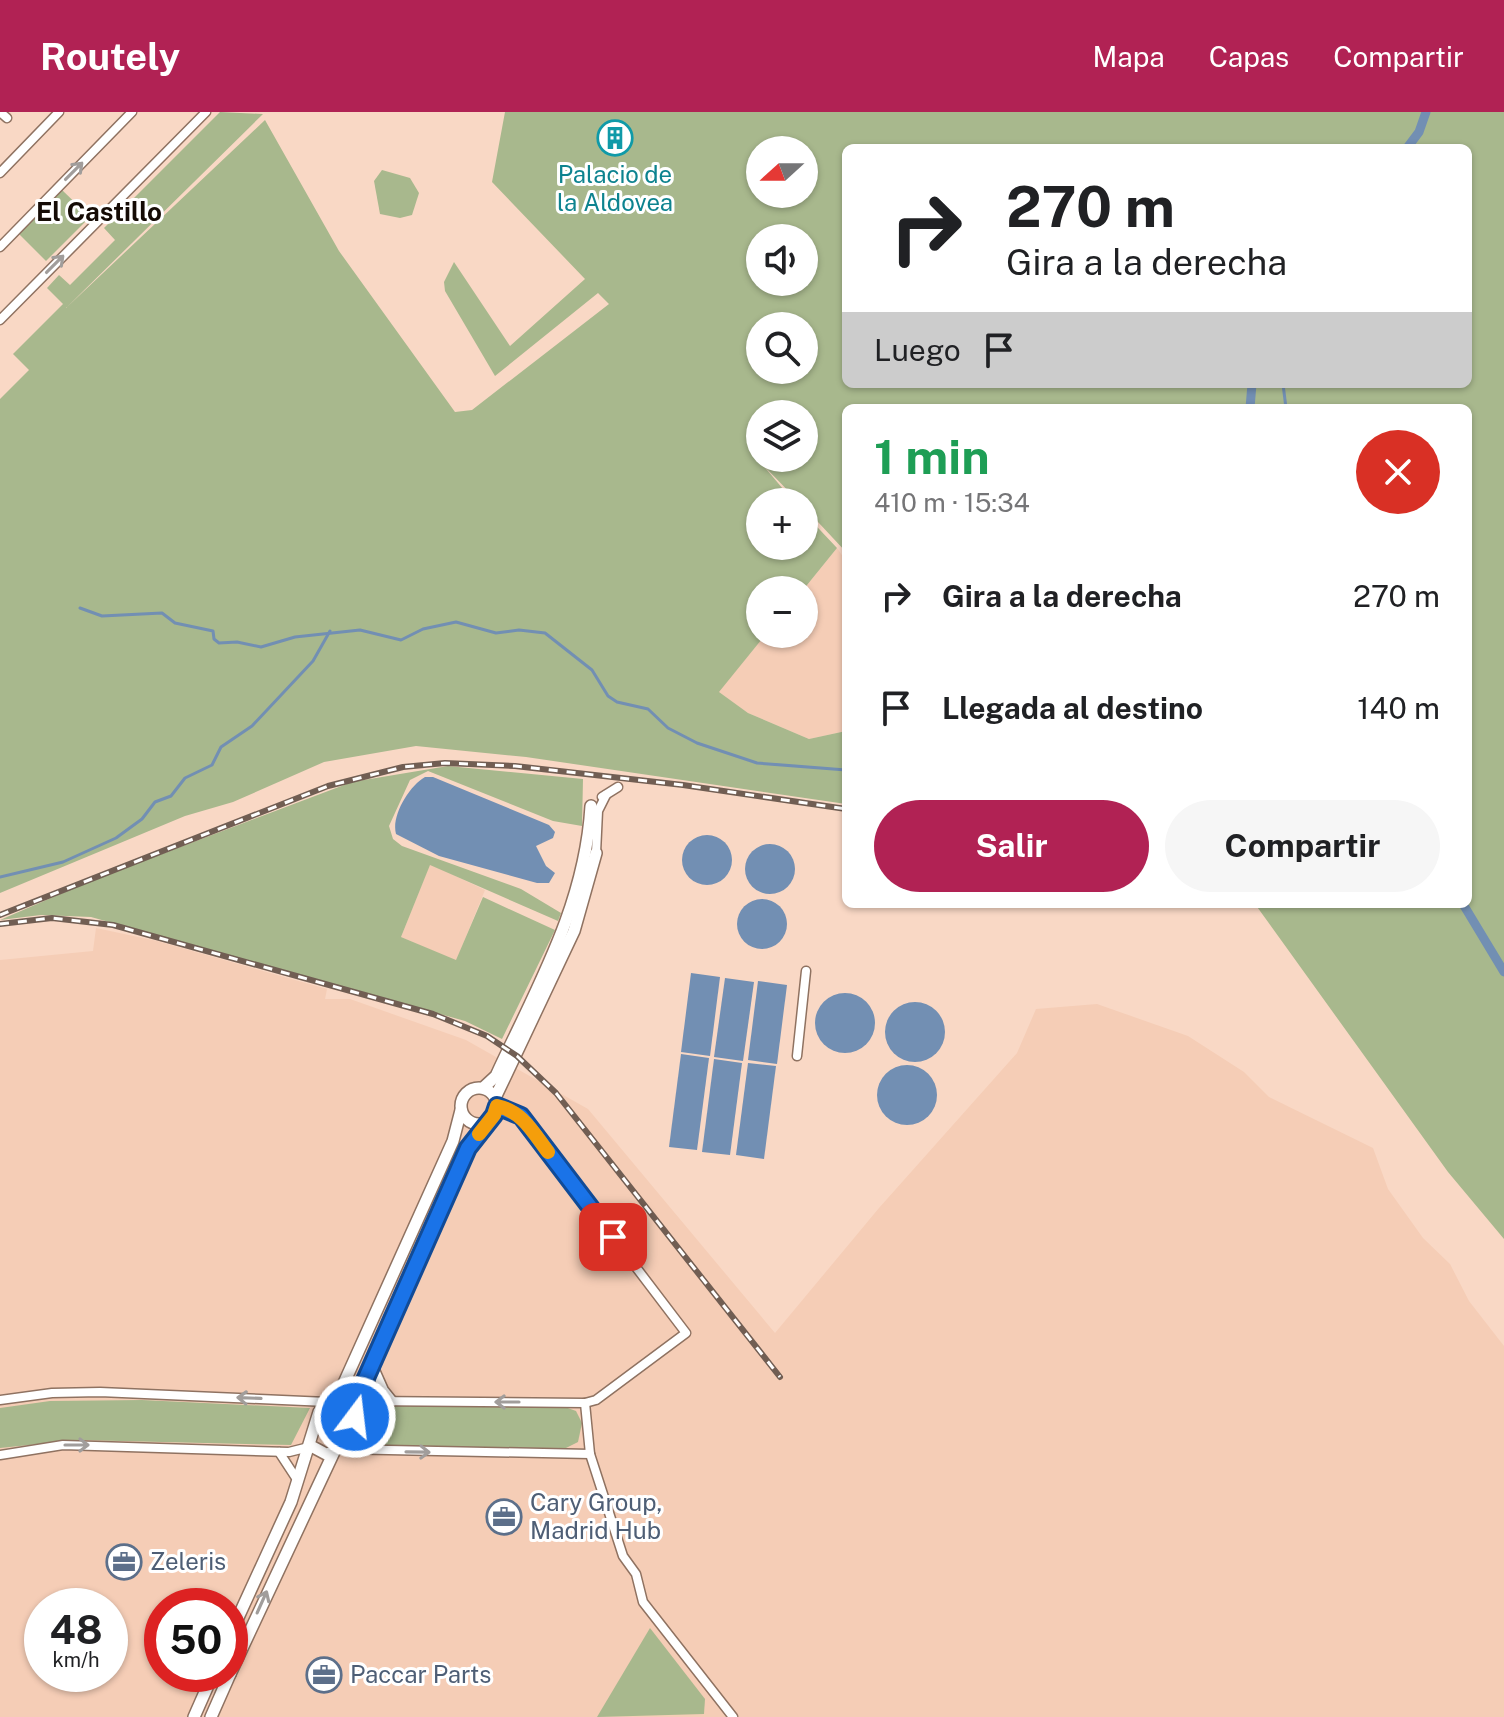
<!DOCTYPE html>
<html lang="es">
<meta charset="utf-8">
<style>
body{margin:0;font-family:"Public Sans",sans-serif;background:#f6f6f6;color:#202124;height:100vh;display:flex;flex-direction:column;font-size:30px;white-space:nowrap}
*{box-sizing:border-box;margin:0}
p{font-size:26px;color:#757577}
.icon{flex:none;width:44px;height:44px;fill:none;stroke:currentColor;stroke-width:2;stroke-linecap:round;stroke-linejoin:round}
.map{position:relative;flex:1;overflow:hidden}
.sheet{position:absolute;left:842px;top:292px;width:630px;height:504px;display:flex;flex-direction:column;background:#fff;border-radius:12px;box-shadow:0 2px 6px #0004}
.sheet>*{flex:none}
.guide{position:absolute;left:842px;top:32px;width:630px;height:244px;border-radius:12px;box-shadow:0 2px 6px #0004;background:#fff;color:#202124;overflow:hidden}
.needle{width:52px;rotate:249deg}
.fabs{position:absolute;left:746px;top:24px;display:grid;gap:16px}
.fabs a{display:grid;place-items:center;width:72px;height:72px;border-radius:50%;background:#fff;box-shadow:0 2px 6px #0004;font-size:40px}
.speed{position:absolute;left:24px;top:1476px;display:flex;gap:16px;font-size:40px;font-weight:700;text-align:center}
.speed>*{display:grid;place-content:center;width:104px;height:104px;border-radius:50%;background:#fff;box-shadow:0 2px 6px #0004;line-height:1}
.speed small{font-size:20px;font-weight:400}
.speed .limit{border:12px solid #d22;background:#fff;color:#111}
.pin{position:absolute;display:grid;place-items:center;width:68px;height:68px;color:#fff;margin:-34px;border-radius:16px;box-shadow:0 4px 12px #0006}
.me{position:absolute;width:88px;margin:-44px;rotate:15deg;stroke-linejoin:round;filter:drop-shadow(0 0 6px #0008)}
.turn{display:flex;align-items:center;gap:28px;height:168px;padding:0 32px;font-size:36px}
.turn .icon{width:104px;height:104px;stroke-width:2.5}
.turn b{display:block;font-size:56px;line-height:68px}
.then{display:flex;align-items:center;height:76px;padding:0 32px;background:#0003;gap:16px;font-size:30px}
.round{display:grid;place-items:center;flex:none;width:84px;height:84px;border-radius:42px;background:#f6f6f6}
.head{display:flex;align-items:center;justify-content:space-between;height:136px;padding:0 32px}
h1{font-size:48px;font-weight:700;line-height:60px;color:#1e9e55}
.primary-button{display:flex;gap:16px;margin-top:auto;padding:16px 32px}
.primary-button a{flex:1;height:92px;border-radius:48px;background:#b12254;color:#fff;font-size:32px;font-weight:700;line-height:92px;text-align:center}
.primary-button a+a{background:#f6f6f6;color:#202124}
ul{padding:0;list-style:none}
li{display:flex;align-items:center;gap:24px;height:112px;padding:0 32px}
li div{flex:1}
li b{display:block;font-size:30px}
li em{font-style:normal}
header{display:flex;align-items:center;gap:48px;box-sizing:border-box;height:112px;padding:0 40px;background:#b12254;color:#fff}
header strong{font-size:38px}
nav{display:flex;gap:44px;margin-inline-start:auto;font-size:28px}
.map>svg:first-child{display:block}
</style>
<header>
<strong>Routely</strong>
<nav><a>Mapa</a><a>Capas</a><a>Compartir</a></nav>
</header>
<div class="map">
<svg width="1504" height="1605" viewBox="0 0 1504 1605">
<rect width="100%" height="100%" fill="#f9d8c5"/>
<g fill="#f5cdb6" fill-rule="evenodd">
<polygon points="837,436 846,449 846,619 809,627 748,601 718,580 766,522 804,522 803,478"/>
<polygon points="430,752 485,778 456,849 401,825"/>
<path d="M96 816 157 829 327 877 325 887H350L466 928 588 997 775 1221 879 1096 1017 941 1036 897 1097 892 1188 924 1244 960 1269 985 1373 1036 1388 1077 1423 1126 1450 1152 1469 1189 1504 1234V1605H0V848L93 839ZM42 1494H110V1562H42ZM162 1494H230V1562H162Z"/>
</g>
<g fill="#a8b88d" fill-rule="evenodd">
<path d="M220 0 263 2 66 196 265 8 339 139 455 300 472 298 609 192 598 181 495 264 445 179 444 170 454 150 510 234 585 167 492 70 505 0H1504V1127L1448 1060 1255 792H1468V296H846V440L804 395V390H799L762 352 794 390H760V434H804V401L837 436 803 478H760V522H766L719 580 748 601 809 627 846 619V692L526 645 416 634 324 650 233 690 185 704 0 781V287L29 258 13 242 63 192 47 176 59 163 70 173 115 128 104 116ZM846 36H1468V272H846ZM760 38H804V82H760ZM760 126H804V170H760ZM760 214H804V258H760ZM760 302H804V346H760Z"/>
<polygon points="382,58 410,66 419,81 412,103 400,106 380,102 374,69"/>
<polygon points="62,78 90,105 46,149 19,122"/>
<polygon points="448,654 583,667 582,714 553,709 428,659 410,668 389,714 393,727 402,734 521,777 561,801 558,809 430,753 401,825 456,848 483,785 555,818 502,927 465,909 91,805 41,803 0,808 88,770 352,670"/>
<polygon points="142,1288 310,1296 291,1333 78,1328 0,1336 0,1296 50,1289"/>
<polygon points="380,1293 565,1295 576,1299 582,1311 578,1330 566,1336 364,1335 359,1327 373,1298"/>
<polygon points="650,1516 705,1587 704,1602 597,1605"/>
</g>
<g fill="#728fb3">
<path d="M425 665H433L549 713 555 720 553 726 536 734 546 754 555 761 549 771H537L439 744 396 722C391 704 409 674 425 665Z"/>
<circle cx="707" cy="748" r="25"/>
<circle cx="770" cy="757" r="25"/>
<circle cx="762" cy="812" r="25"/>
<polygon points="691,861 720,865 710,944 681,940"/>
<polygon points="725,866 754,870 743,949 714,945"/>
<polygon points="758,869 787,873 777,952 748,948"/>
<circle cx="845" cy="911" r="30"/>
<circle cx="915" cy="920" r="30"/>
<polygon points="681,942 709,946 697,1038 669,1035"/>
<polygon points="714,947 742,951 730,1043 702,1040"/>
<polygon points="748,951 776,954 764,1047 736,1043"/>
<circle cx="907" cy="983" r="30"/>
</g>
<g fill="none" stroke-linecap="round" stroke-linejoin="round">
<g stroke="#728fb3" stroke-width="3">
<polyline points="1283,272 1286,296"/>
<polyline points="80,496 102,504 162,501 175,511 213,519 214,527 219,531 237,530 261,535 295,525 360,518 401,528 423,517 456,510 496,521 519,518 545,521 592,558 608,584 617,590 648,597 668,616 697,631 757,651 846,658"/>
<polyline points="0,765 63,750 116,726 142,707 155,690 171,684 185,666 212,653 221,635 252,614 313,549 330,519"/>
</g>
<g stroke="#728fb3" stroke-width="9">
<polyline points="1407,36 1419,20 1426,0"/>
<polyline points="1250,296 1252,272"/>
<polyline points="1463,792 1504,860"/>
</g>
<defs>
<g id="minor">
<polyline points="0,0 7,6"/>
<polyline points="0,61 59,0"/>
<polyline points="0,135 132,0"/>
<polyline points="0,208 206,0"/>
<polyline points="602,685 618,675"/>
<polyline points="596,741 598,699 606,683"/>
<polyline points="797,944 806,859"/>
<polyline points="372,1251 384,1278 392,1288"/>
<polyline points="0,1288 52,1281 100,1280 327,1290"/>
<polyline points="355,1296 368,1289 585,1291 596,1288 686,1221 521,1004 497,994"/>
<polyline points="340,1337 590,1342 585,1291"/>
<polyline points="279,1340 298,1369"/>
<polyline points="590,1342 623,1444 636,1462 643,1490 733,1605"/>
<polyline points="0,1343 63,1333 289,1340 309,1335"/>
</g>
<g id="secondary">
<path d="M483 976 496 964C537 875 585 794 591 694"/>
<circle cx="479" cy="994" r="18"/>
<polyline points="495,986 574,819 596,741"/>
<polyline points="333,1288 344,1271 453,1029 461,998"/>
<polyline points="354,1293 468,1036 491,1007"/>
<path d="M230 1523 291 1390 319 1300 327 1290 344 1286C370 1301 349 1337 326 1342L311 1334"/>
<polyline points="230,1562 334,1340"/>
<polyline points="194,1605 213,1562"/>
<polyline points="211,1605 230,1562"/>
</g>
</defs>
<use href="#minor" stroke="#8f7261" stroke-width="11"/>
<use href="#secondary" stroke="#8f7261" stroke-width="14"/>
<use href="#minor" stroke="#fff" stroke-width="8"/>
<use href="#secondary" stroke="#fff" stroke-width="11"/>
<defs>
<g id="rail">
<polyline points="0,803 328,674 403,655 445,651 515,654 683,673 846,697"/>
<polyline points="0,812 52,806 113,813 433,902 487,924 517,944 556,981 780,1265"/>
</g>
</defs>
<use href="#rail" stroke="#715e53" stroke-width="6"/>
<use href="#rail" stroke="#fff" stroke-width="3" stroke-dasharray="9" stroke-linecap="butt"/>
</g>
<defs><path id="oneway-shaft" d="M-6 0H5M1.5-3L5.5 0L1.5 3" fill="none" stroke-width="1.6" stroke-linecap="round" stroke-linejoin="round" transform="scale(2)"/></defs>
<g stroke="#a19d9b">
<use href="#oneway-shaft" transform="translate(74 59) rotate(-45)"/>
<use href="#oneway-shaft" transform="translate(55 152) rotate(-45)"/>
<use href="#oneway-shaft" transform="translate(249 1286) rotate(-178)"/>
<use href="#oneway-shaft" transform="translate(507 1290) rotate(-180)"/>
<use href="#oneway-shaft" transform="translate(77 1333)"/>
<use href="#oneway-shaft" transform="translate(418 1340) rotate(1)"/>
<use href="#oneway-shaft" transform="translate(262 1490) rotate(-66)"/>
</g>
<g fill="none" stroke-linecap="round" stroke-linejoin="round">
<defs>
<polyline id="route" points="355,1305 354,1293 468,1036 494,1003 497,994 521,1004 613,1125"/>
</defs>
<use href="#route" stroke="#114b97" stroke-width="20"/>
<use href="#route" stroke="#1a73e8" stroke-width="14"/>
<path stroke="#f59e0b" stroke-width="14" d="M479 1022 494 1003 497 994C522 999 533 1020 548 1040"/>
</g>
<defs>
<symbol id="building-ring" viewBox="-11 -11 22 22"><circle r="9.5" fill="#fff" stroke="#0f9aa8" stroke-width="1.5"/><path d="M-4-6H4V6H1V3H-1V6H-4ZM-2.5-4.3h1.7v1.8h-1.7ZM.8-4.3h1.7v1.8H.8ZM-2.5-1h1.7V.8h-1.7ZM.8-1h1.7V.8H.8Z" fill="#0f9aa8"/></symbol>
<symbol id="office-ring" viewBox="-11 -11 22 22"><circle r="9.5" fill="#fff" stroke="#5c6f8a" stroke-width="1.5"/><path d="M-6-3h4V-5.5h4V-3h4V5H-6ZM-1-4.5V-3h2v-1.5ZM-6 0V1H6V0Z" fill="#5c6f8a"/></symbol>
</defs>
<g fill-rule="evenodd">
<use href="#building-ring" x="595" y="6" width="40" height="40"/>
<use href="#office-ring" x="484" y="1385" width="40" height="40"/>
<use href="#office-ring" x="104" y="1430" width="40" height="40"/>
<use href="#office-ring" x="304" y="1543" width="40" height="40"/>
</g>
<g text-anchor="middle" stroke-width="6" stroke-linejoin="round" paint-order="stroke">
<g font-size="24" fill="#0d838f" stroke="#fff">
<text x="615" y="71">Palacio de<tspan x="615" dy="28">la Aldovea</tspan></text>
</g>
<g font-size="24" fill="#4e5e75" stroke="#fff" text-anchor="start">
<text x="530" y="1399">Cary Group,<tspan x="530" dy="28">Madrid Hub</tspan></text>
<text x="150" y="1458">Zeleris</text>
<text x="350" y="1571">Paccar Parts</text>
</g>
<g font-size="26" font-weight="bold" fill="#150b05" stroke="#fff">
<text x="99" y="109">El Castillo</text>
</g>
</g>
</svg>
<div class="fabs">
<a><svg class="needle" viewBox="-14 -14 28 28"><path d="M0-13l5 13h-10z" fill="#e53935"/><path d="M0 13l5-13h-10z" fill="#757577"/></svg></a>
<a><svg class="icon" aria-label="sound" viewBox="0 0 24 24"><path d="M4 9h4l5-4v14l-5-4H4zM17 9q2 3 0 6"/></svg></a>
<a><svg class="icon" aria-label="search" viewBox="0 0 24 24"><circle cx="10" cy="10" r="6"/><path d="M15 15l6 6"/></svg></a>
<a><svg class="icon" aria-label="layers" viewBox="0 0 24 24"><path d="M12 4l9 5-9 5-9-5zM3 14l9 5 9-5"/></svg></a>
<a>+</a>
<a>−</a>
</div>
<div class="speed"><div>48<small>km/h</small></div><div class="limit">50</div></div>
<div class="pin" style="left:613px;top:1125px;background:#d93025"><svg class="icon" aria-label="arrive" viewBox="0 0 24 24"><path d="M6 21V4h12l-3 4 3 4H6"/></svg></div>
<svg class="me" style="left:355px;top:1305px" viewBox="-20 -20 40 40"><circle r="17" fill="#1a73e8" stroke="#fff" stroke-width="3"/><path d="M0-11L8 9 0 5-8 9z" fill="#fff"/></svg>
<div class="guide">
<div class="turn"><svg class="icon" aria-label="right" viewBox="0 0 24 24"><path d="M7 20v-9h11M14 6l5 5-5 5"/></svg><div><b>270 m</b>Gira a la derecha</div></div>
<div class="then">Luego<svg class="icon" aria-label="arrive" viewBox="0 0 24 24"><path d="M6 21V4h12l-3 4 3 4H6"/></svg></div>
</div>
<section class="sheet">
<div class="head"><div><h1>1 min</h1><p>410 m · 15:34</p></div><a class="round" style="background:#d93025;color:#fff"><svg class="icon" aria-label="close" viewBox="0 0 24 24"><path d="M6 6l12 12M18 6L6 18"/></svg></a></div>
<ul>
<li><svg class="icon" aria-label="right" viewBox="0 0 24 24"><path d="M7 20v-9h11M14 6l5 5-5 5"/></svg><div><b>Gira a la derecha</b></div><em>270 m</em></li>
<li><svg class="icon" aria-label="arrive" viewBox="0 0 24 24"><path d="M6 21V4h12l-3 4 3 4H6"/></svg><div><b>Llegada al destino</b></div><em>140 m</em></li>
</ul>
<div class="primary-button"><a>Salir</a><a>Compartir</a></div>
</section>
</div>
